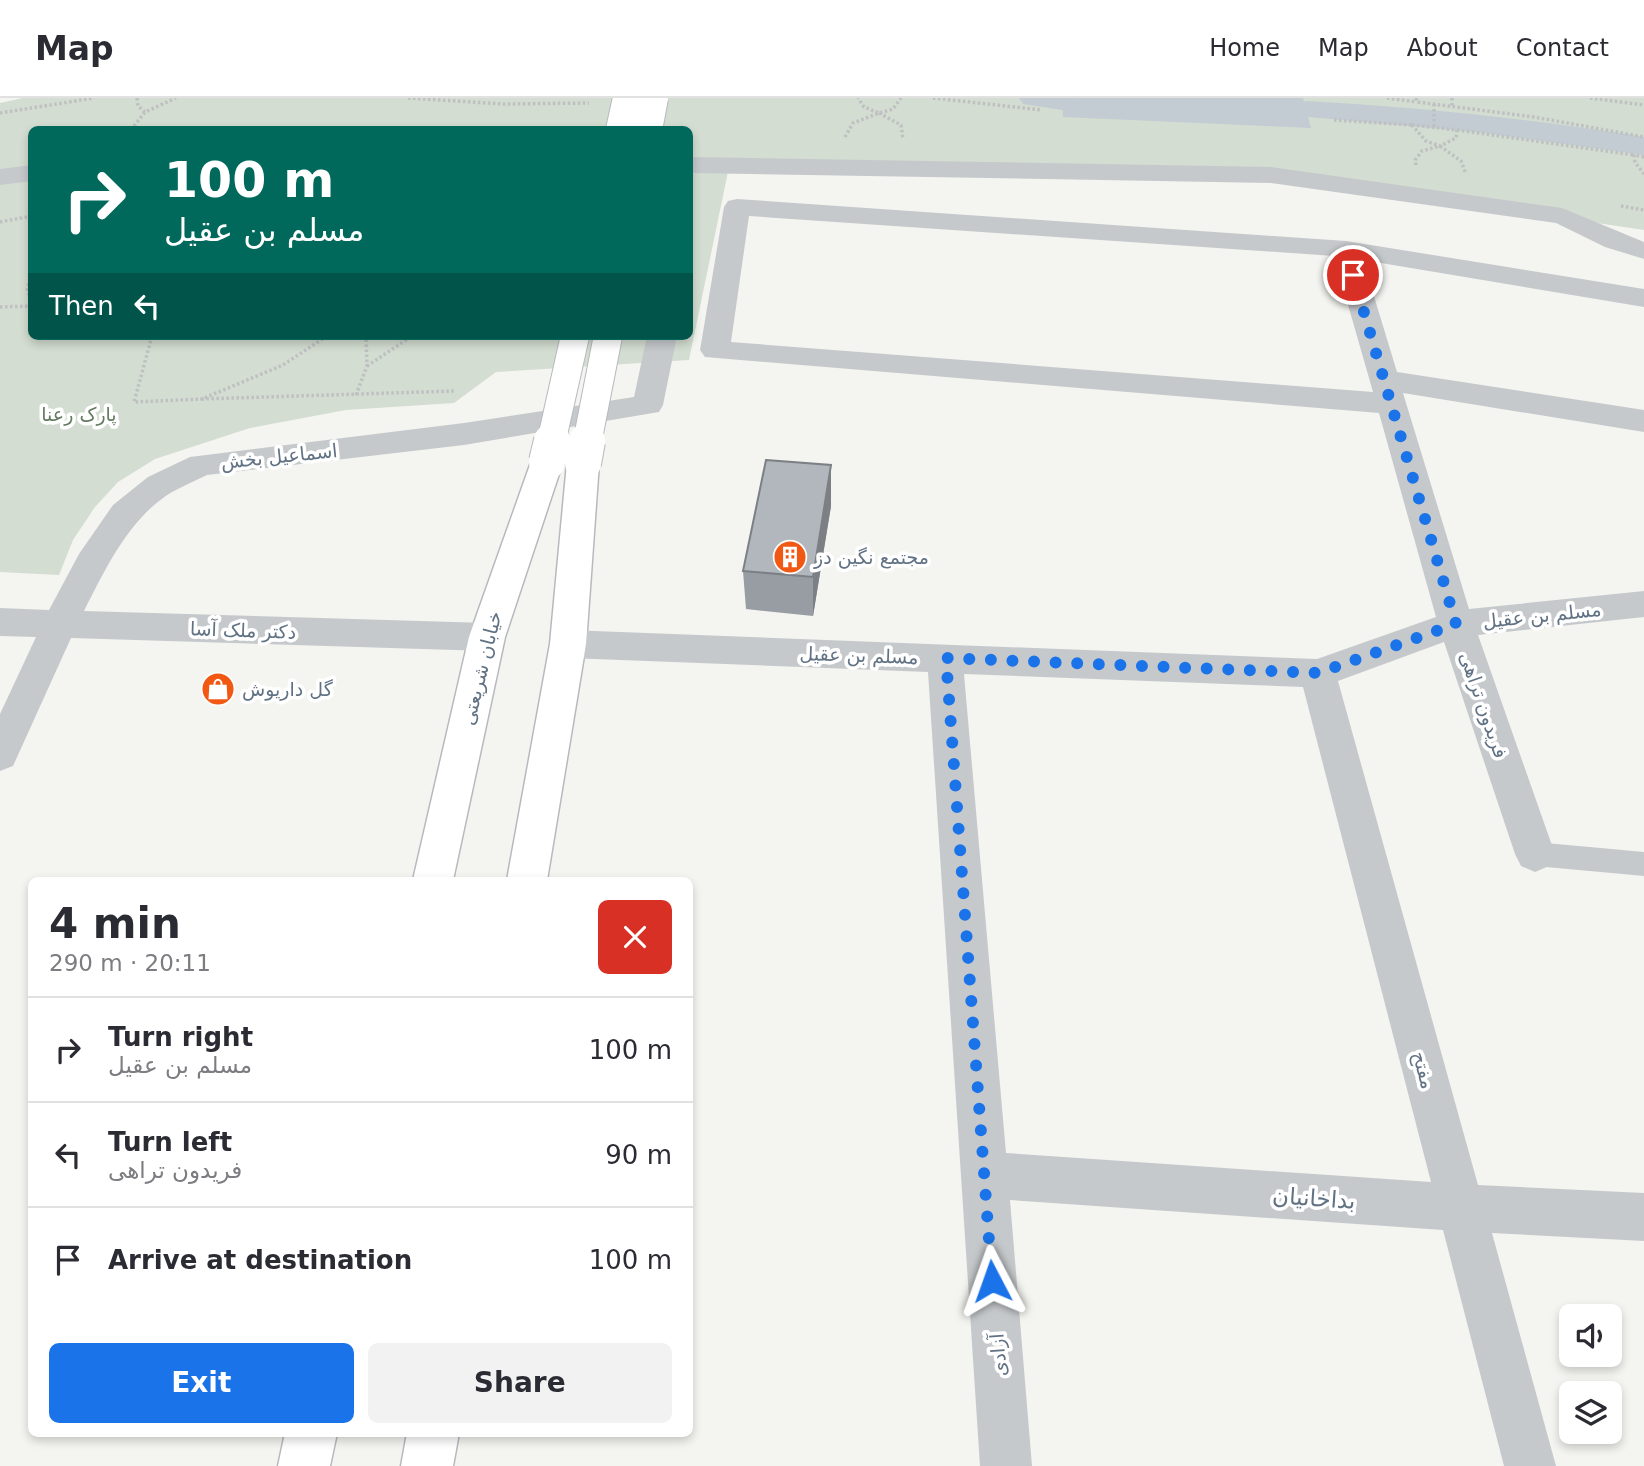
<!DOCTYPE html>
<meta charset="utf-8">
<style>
body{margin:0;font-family:"DejaVu Sans","Noto Sans Arabic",sans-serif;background:#f2f2f3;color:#2b2b33;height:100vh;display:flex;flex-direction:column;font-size:26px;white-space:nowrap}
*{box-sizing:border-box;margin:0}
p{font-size:23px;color:#7c7c81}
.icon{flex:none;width:38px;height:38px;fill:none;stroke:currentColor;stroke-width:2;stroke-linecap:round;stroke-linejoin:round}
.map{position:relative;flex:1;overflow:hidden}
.side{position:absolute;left:28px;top:779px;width:665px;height:560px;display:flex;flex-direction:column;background:#fff;border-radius:10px;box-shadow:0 4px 10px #0003}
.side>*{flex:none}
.top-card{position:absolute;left:28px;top:28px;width:665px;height:214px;border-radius:10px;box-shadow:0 4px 10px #0003;background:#00695c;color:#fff;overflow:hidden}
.buttons{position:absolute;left:1559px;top:1206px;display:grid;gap:14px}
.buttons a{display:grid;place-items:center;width:63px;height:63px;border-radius:10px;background:#fff;box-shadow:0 4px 10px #0003;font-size:35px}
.pin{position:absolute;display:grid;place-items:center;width:60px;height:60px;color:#fff;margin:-30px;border:4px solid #fff;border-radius:50%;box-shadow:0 2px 7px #0007}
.me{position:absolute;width:77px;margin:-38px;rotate:356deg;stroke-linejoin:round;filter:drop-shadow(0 0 5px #0008)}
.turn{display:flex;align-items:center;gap:24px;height:147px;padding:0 21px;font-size:32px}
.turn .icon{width:91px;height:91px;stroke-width:2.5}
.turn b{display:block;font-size:49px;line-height:60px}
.then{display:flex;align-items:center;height:66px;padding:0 21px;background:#0003;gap:14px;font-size:26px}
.round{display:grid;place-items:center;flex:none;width:74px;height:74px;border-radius:10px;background:#f2f2f3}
.summary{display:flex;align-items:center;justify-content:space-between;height:119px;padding:0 21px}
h1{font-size:42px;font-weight:700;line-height:52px}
.button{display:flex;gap:14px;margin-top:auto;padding:14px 21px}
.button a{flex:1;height:80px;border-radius:10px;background:#1a73e8;color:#fff;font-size:28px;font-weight:700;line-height:80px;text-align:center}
.button a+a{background:#f2f2f3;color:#2b2b33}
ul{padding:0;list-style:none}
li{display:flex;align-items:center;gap:21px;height:105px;padding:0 21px;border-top:2px solid #e1e1e2}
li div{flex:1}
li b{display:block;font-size:26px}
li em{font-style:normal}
header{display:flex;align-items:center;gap:42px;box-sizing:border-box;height:98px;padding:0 35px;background:#fff;border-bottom:2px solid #e1e1e2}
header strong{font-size:33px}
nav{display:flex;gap:38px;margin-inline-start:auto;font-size:24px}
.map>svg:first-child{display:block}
</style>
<header>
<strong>Map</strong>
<nav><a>Home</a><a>Map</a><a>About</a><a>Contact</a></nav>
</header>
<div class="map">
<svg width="1644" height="1368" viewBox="0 0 1644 1368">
<rect width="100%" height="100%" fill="#f4f5f0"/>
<path fill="#d4ddd1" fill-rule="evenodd" d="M23 0H1644V132L1271 77 729 69 689 262 496 274 454 305 346 312 250 330 155 361 118 384 95 409 73 442 59 477 0 474V5ZM32 32H690V238H32Z"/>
<polygon fill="#c3ccd2" points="1062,0 1303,0 1311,30 1063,19"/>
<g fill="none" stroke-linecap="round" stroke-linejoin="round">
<g fill="#c3ccd2" fill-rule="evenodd">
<polygon points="1019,0 1074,0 1076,3 1072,9 1062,12 1023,6"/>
<path d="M1307 3C1420 9 1532 21 1644 39V57L1476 34 1297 18 1293 12 1297 6Z"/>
</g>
<defs>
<g id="primary">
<polygon points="547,353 558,356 563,364 505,539 453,782 413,782 469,539 531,364 536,356"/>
<polygon points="583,354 594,357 599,365 586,546 547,782 507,782 550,546 567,365 572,357"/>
<polygon points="285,1335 337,1335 330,1368 278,1368"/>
<polygon points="407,1335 459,1335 453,1368 401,1368"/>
</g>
</defs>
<use href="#primary" stroke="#b6babe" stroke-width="3"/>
<g stroke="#bfc0c2" stroke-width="3.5" stroke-dasharray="2.5 2.5" stroke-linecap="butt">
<polyline points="137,0 138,8 145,14"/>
<polyline points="408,0 503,6 589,5"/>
<polyline points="933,0 1042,12"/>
<polyline points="1387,0 1417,4"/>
<polyline points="1416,0 1417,4 1534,19 1644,39"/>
<polyline points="1452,0 1452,8"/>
<polyline points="1590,0 1644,7"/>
<polyline points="1434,6 1434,29"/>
<polyline points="0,15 94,0"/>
<polyline points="879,15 901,27 903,41"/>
<polyline points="880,15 893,11 901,0"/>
<polyline points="1334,22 1412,27"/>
<polygon points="1412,27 1457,32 1456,40 1440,48 1426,43"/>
<polyline points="131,32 145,14 176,0"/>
<polyline points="1457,32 1634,57"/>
<polyline points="845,39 853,25 879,15 864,9 858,0"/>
<polyline points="1440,48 1461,63 1466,76"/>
<polyline points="1644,59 1634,57 1635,64 1644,76"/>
<polyline points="1416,67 1415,62 1422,53 1440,48"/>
<polyline points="1621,108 1644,112"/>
<polyline points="0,124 32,118"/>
<polyline points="32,176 27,190 32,205"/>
<polyline points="0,209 32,208"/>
<polyline points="152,238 134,304 202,301"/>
<polyline points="327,238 283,267 202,301 454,293"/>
<polyline points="367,268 412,238"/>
<polyline points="356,297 367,268 366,238"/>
</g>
<polygon fill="#c6c9cc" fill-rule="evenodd" points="1535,744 1644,754 1644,778 1535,768 1525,764 1521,756 1525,748"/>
<g fill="#c6c9cc" fill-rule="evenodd">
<polygon points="694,59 1271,69 1562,110 1644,144 1644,161 1605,149 1556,125 1271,85 694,75 690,74 690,60"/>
<polygon points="32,67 32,83 0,87 0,71"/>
<path d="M737 101 1346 143 1644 191V209L1363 162 1397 274 1644 312V334L1403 295 1469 511 1644 493V519L1478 537 1555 756 1549 768 1535 774 1521 768 1515 756 1444 544 1338 583 1478 1087 1644 1095V1143L1492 1135 1556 1368H1504L1443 1132 1010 1102 1032 1368H980L928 574 568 560 555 556 550 546 555 536 568 532 1317 561 1436 519 1379 315 705 259 700 252 724 109 728 103ZM749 118 1334 158 1373 294 731 244ZM964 576 1303 589 1431 1084 1006 1055Z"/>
<path d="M647 238H677L663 307 659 314 464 347 207 377C195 383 183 388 172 394 129 420 106 470 84 513L487 525 500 529 505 539 500 549 487 553 71 540 13 668 0 673V616L36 539 0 538V510L49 512 79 456 113 407 148 379 190 359 464 325 634 299Z"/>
</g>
<use href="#primary" fill="#fff" fill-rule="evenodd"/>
<defs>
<g id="primary-bridge-far1">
<polyline points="620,32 627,0"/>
<polyline points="648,32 654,0"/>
<polyline points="551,345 575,238"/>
<polyline points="587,345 608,238"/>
</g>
<g id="primary-bridge">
<polyline points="547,364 552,343"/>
<polyline points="583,365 587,343"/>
</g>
</defs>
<use href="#primary-bridge-far1" stroke="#b6babe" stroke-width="30" stroke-linecap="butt"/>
<use href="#primary-bridge" stroke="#b6babe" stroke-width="38" stroke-linecap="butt"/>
<use href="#primary-bridge-far1" stroke="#fff" stroke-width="28"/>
<use href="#primary-bridge" stroke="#fff" stroke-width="36"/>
</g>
<polygon fill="#989da3" points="831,408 813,518 746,511 743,473"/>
<polygon fill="#7c8084" points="831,367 831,408 813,518 813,479"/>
<polygon fill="#b1b7bd" stroke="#7c8084" stroke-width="2" points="766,362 831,367 813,479 743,473"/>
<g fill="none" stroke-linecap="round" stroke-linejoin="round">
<polyline stroke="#1a73e8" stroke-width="12" stroke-dasharray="0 21.6" points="992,1183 946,560 1318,575 1456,526 1353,177"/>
</g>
<defs>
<symbol id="building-disc" viewBox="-11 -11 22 22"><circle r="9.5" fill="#f15813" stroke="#fff"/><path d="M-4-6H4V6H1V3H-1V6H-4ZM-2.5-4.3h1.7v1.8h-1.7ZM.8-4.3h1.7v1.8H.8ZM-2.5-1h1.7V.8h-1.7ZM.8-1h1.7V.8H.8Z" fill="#fff"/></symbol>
<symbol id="shop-disc" viewBox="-11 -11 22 22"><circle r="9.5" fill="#f15813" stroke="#fff"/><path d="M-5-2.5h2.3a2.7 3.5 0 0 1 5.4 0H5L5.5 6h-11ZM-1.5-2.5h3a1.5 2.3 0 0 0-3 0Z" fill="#fff"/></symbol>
</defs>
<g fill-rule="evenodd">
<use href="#building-disc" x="771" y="440" width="38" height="38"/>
<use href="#shop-disc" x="199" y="572" width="38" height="38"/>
</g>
<g text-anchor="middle" stroke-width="7" stroke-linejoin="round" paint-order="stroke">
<g font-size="19" fill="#647b60" stroke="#fff">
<text x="79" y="323">پارک رعنا</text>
</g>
<g font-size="19" fill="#617284" stroke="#fff">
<text transform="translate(279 358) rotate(-6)" y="7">اسماعیل بخش</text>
<text transform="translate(1542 517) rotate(-6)" y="7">مسلم بن عقیل</text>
<text transform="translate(243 532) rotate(2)" y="7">دکتر ملک آسا</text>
<text transform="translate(859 557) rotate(2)" y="7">مسلم بن عقیل</text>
<text transform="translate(481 570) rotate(-76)" y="7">خیابان شریعتی</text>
<text transform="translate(1484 607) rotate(71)" y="7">فریدون تراهی</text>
<text transform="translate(1424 972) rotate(75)" y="7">مفتح</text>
<text transform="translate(998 1257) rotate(-94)" y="7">آزادی</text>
</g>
<g font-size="19" fill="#617284" stroke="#fff" text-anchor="start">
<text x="814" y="466">مجتمع نگین دز</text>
<text x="242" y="598">گل داریوش</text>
</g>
<g font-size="23" fill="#617284" stroke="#fff">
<text transform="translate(1314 1100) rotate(4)" y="8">بداخانیان</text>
</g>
</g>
</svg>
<div class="buttons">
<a><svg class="icon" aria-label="sound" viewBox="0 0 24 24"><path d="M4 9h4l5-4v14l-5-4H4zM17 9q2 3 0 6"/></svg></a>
<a><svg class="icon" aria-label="layers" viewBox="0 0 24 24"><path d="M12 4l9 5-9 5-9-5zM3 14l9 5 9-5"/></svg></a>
</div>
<div class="pin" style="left:1353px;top:177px;background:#d93025"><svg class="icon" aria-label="arrive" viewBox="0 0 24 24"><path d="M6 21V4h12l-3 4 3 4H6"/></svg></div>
<svg class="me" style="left:992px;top:1183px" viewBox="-20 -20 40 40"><path d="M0-17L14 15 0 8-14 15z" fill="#1a73e8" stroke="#fff" stroke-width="4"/></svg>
<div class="top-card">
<div class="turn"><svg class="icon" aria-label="right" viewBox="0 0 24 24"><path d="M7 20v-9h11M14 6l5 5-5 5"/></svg><div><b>100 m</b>مسلم بن عقیل</div></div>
<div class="then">Then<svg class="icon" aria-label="left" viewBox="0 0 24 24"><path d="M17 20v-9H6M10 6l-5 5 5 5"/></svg></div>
</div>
<section class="side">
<div class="summary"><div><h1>4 min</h1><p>290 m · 20:11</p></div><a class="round" style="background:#d93025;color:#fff"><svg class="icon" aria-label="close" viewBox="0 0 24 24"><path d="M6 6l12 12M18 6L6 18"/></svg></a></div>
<ul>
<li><svg class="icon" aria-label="right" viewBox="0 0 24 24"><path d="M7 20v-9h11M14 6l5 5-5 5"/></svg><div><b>Turn right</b><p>مسلم بن عقیل</p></div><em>100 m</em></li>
<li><svg class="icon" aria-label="left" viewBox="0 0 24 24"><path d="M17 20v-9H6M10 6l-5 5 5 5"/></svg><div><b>Turn left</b><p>فریدون تراهی</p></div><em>90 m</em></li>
<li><svg class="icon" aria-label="arrive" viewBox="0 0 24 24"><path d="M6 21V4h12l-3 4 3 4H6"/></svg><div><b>Arrive at destination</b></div><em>100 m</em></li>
</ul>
<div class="button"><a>Exit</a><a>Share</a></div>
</section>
</div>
